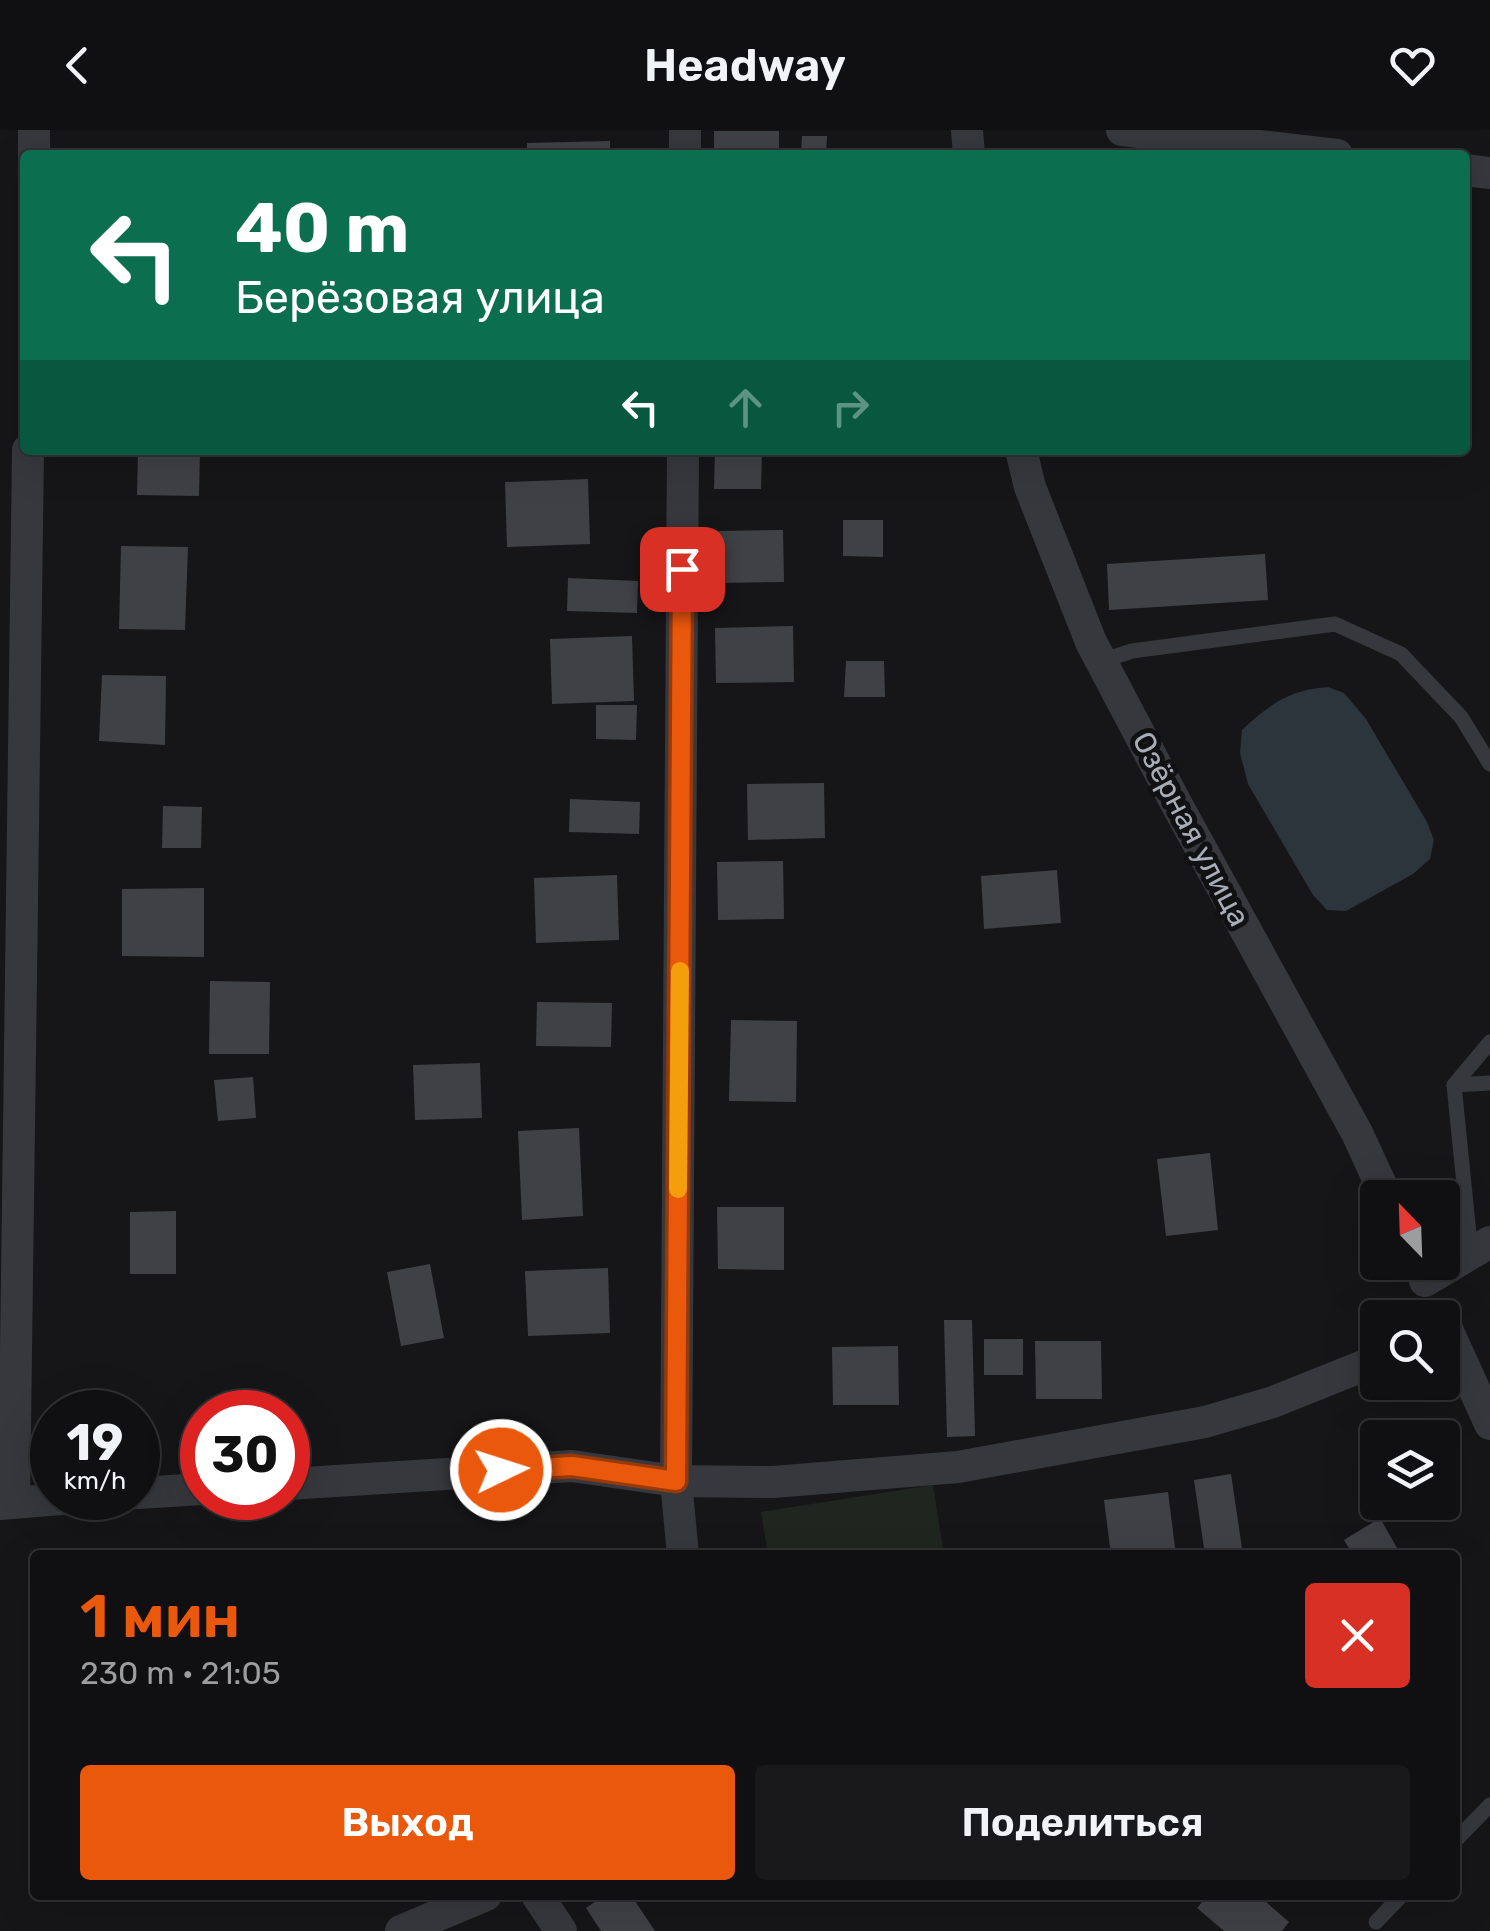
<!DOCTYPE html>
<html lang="ru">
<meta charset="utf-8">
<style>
body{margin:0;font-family:Rubik,sans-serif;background:#19191b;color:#f1f3f6;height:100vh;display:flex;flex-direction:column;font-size:38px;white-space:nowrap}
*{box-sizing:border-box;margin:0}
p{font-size:32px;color:#9c9d9f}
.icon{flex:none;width:55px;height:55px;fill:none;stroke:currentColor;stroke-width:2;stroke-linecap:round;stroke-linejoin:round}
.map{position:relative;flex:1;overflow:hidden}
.drawer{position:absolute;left:30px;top:1420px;width:1430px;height:350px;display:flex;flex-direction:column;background:#101012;border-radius:10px;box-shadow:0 10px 40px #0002,0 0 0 2px #303032}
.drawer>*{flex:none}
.banner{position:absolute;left:20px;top:20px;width:1450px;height:305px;border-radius:10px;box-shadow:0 10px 40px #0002,0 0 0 2px #303032;background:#0b6e4f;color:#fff;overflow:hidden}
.needle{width:65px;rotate:337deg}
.controls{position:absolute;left:1360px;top:1050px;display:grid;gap:20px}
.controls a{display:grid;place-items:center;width:100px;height:100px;border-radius:10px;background:#101012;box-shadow:0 10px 40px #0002,0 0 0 2px #303032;font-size:50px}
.speed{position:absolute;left:30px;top:1260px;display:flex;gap:20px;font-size:50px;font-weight:700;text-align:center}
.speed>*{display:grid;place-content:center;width:130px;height:130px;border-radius:50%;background:#101012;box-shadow:0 10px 40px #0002,0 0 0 2px #303032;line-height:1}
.speed small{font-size:25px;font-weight:400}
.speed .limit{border:15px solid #d22;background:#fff;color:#111}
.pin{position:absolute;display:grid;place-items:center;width:85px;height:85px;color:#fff;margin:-42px;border-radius:20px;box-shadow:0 5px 15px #0006}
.me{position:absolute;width:110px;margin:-55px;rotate:86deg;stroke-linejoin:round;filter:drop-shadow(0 0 8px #0008)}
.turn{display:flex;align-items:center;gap:35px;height:210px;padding:0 50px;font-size:45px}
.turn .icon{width:130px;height:130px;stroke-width:2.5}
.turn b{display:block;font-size:70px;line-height:85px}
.lanes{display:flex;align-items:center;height:95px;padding:0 50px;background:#0003;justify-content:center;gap:50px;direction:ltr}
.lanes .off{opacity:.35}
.round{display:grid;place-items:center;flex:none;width:105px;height:105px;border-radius:10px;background:#19191b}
.summary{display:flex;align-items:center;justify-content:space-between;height:170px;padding:0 50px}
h1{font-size:60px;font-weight:600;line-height:75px;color:#ea580c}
.action{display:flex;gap:20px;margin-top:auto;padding:20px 50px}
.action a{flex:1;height:115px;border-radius:10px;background:#ea580c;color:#fff;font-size:40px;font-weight:600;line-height:115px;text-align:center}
.action a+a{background:#19191b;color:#f1f3f6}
header{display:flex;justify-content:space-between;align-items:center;height:130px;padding:0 50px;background:#101012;font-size:45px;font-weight:600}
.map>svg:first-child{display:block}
</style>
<header><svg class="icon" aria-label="back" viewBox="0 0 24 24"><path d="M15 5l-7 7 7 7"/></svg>Headway<svg class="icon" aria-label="heart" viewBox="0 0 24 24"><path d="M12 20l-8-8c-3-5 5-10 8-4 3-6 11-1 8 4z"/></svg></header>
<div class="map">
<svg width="1490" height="1801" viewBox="0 0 1490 1801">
<rect width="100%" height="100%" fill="#161618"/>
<polygon fill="#1e261f" points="933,1355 944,1425 768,1425 761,1382"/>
<path fill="#2c353c" d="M1328 557 1344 563 1366 589 1427 692 1434 710 1430 729 1413 744 1346 781 1327 780 1313 765 1248 654 1240 623 1242 600C1270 574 1289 560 1328 557Z"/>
<g fill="#404145">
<rect x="714" y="1" width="65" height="24"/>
<polygon points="802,6 827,6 826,25 801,25"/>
<polygon points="610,11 610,25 527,25 527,13"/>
<polygon points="138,320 200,320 199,366 137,365"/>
<polygon points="715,320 762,320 761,359 714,359"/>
<polygon points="588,349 590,414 507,417 505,352"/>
<polygon points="843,390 883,390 883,427 843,426"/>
<polygon points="783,400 784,452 718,453 717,401"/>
<polygon points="121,416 188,417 185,500 119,499"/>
<polygon points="1265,424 1268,470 1109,480 1107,434"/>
<polygon points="568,448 638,451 637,483 567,481"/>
<polygon points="793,496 794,552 716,553 715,498"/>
<polygon points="632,506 634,571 552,574 550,509"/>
<polygon points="846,531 884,531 885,567 844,567"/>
<polygon points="102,545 166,546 165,615 99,611"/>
<polygon points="596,575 637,575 636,610 596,609"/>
<polygon points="824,653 825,708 748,710 747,654"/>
<polygon points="570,669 640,672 639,704 569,702"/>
<polygon points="163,676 202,677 201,718 162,718"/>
<polygon points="783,731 784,789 718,790 717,732"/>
<polygon points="1057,740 1061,793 984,799 981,746"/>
<polygon points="617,745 619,810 536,813 534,748"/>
<polygon points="204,758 204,827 122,826 122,759"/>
<polygon points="210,851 270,852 269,924 209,924"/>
<polygon points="537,872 612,873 611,917 536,916"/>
<polygon points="731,890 797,891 796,972 729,971"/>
<polygon points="480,933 482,988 415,990 413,935"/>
<polygon points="253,947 256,988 218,991 214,950"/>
<polygon points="579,998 583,1086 522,1090 518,1001"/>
<polygon points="1210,1023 1218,1100 1166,1106 1157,1029"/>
<polygon points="717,1077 784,1077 784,1140 718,1139"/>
<polygon points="176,1081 176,1144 130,1144 130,1082"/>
<polygon points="430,1134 444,1208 401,1216 387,1142"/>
<polygon points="608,1138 610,1203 528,1206 525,1141"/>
<polygon points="944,1190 972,1190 975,1306 947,1307"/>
<rect x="984" y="1209" width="39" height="36"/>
<polygon points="1035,1211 1101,1211 1102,1269 1036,1269"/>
<polygon points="898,1216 899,1275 833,1275 832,1217"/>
<polygon points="1231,1344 1243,1425 1205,1425 1194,1350"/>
<polygon points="1168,1362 1176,1425 1111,1425 1104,1370"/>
<polygon points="1380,1388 1401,1425 1353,1425 1344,1410"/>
<polygon points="605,1765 631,1765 655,1801 601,1801 586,1778"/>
<polygon points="1208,1765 1258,1765 1289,1792 1282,1801 1224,1801 1197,1778"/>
</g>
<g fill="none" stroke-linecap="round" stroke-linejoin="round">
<g stroke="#37383d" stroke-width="15">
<polyline points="1101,531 1132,521 1335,494 1401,524 1461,587 1490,634"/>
<polyline points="1454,955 1490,953"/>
<polyline points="1471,1124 1454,955 1490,912"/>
<polyline points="1455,1711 1490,1675"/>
<polyline points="1376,1792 1402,1765"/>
</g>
<g stroke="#37383d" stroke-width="32">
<polyline points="967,0 969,25"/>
<polyline points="1122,0 1337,25"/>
<polyline points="34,25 34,0"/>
<polyline points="685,25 685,0"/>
<polyline points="1465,40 1490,43"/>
<polyline points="1021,320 1030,357 1091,512 1177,675 1357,1003 1387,1068"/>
<polyline points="1425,1151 1490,1112"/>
<polyline points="1442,1188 1490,1294"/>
<polyline points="288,1354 572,1336 676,1351 773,1352 958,1337 1205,1292 1273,1272 1378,1230"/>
<polyline points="138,1363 202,1359"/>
<polyline points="14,1372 28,320"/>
<polyline points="0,1374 73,1368"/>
<polyline points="683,1425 676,1351 683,320"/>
<polyline points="537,1765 561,1801"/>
<polyline points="401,1801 486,1765"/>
</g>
</g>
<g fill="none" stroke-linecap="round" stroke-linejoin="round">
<defs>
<polyline id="route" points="501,1340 572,1336 676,1351 682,439"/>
</defs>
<use href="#route" stroke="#983908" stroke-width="25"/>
<use href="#route" stroke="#ea580c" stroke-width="18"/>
<polyline stroke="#f59e0b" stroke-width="18" points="678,1059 680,841"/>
</g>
<g text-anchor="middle" stroke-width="10" stroke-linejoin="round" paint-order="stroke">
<g font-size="30" fill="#a8adb8" stroke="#111113">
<text transform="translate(1191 699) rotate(62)" y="10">Озёрная улица</text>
</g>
</g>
</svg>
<div class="controls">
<a><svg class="needle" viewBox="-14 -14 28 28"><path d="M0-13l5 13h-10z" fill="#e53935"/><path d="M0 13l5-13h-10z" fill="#9c9d9f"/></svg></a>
<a><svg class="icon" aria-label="search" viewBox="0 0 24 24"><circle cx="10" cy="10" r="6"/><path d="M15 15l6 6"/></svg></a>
<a><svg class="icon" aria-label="layers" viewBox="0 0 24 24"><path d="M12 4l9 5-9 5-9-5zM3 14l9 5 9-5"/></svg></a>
</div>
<div class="speed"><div>19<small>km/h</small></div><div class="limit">30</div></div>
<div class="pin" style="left:682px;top:439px;background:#d93025"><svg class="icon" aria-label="arrive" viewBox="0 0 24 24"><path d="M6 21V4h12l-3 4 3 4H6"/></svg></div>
<svg class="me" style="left:501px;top:1340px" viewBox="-20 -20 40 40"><circle r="17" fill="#ea580c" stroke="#fff" stroke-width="3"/><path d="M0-11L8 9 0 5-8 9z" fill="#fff"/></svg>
<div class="banner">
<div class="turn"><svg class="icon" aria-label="left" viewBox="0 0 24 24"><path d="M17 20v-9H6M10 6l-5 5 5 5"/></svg><div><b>40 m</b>Берёзовая улица</div></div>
<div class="lanes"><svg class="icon" aria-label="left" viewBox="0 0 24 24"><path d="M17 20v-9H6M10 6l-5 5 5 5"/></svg><svg class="icon off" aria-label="ahead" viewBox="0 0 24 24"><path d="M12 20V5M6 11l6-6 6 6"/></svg><svg class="icon off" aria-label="right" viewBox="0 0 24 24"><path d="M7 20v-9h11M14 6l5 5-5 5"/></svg></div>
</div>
<section class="drawer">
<div class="summary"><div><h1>1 мин</h1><p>230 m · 21:05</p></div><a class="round" style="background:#d93025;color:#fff"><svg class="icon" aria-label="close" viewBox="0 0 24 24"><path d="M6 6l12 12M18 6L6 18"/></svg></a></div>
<div class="action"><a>Выход</a><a>Поделиться</a></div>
</section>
</div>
